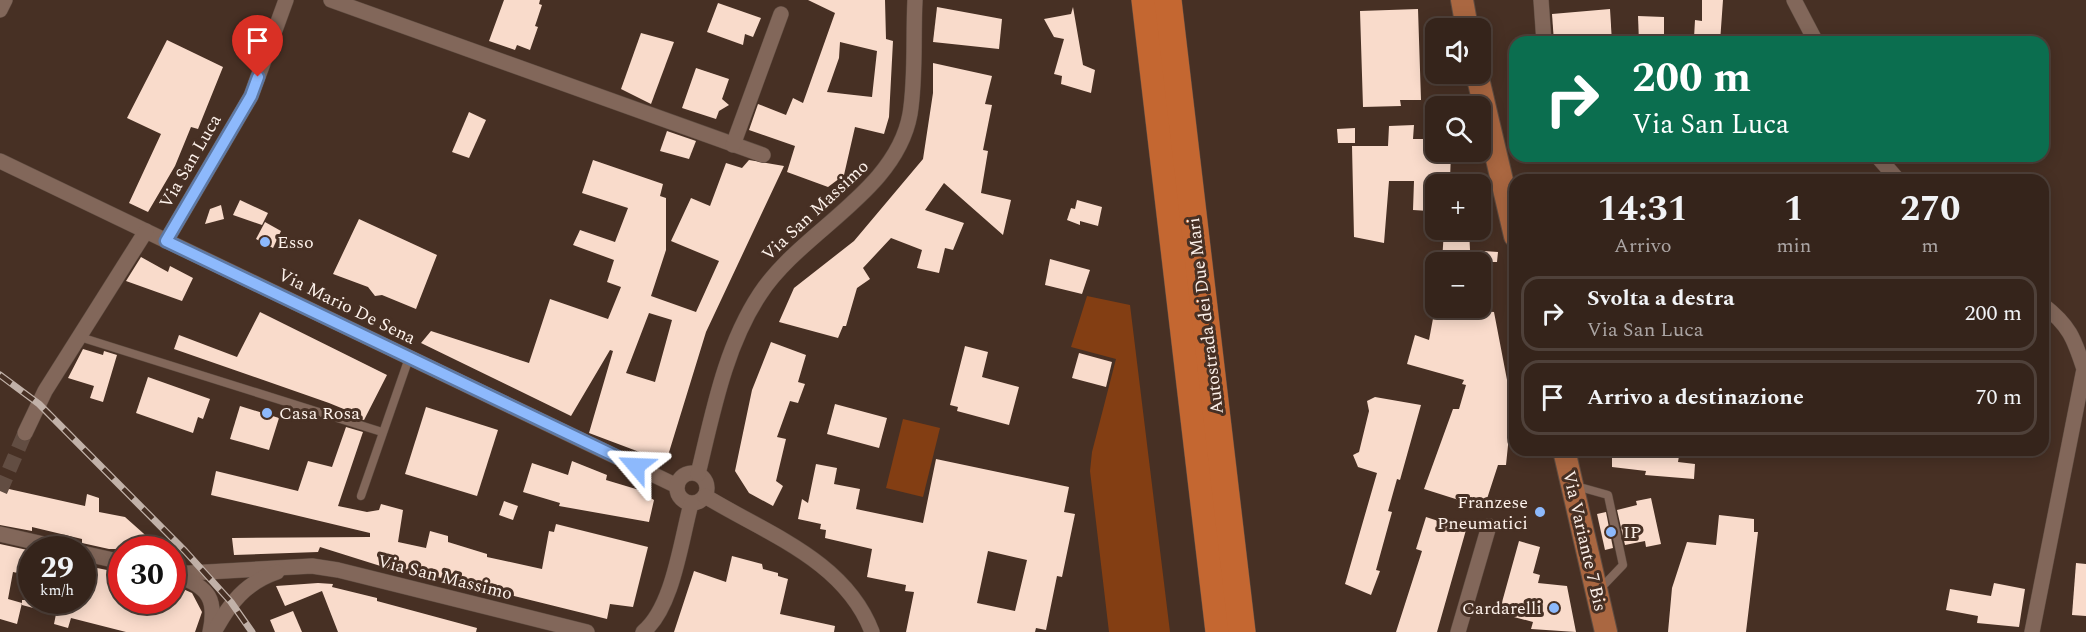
<!DOCTYPE html>
<html lang="it">
<meta charset="utf-8">
<style>
body{margin:0;font-family:Spectral,serif;background:#3d2c24;color:#f1f3f6;height:100vh;display:flex;flex-direction:column;font-size:22px;white-space:nowrap}
*{box-sizing:border-box;margin:0}
p{font-size:20px;color:#aaa4a3}
.icon{flex:none;width:33px;height:33px;fill:none;stroke:currentColor;stroke-width:2;stroke-linecap:round;stroke-linejoin:round}
.map{position:relative;flex:1;overflow:hidden}
.panel{position:absolute;left:1509px;top:174px;width:540px;height:282px;display:flex;flex-direction:column;background:#35241b;border-radius:18px;box-shadow:0 3px 15px #0003,0 0 0 2px #4f413a}
.panel>*{flex:none}
.top-card{position:absolute;left:1509px;top:36px;width:540px;height:126px;border-radius:18px;box-shadow:0 3px 15px #0003,0 0 0 2px #4f413a;background:#0b6e4f;color:#fff;overflow:hidden}
.tools{position:absolute;left:1425px;top:18px;display:grid;gap:12px}
.tools a{display:grid;place-items:center;width:66px;height:66px;border-radius:12px;background:#35241b;box-shadow:0 3px 15px #0003,0 0 0 2px #4f413a;font-size:30px}
.speed{position:absolute;left:18px;top:536px;display:flex;gap:12px;font-size:30px;font-weight:700;text-align:center}
.speed>*{display:grid;place-content:center;width:78px;height:78px;border-radius:50%;background:#35241b;box-shadow:0 3px 15px #0003,0 0 0 2px #4f413a;line-height:1}
.speed small{font-size:15px;font-weight:400}
.speed .limit{border:9px solid #d22;background:#fff;color:#111}
.pin{position:absolute;display:grid;place-items:center;width:51px;height:51px;color:#fff;margin:-62px -26px;border-radius:50% 50% 50% 0;rotate:-45deg;box-shadow:0 0 6px #0007}
.pin .icon{rotate:45deg}
.me{position:absolute;width:66px;margin:-33px;rotate:296deg;stroke-linejoin:round;filter:drop-shadow(0 0 4px #0008)}
.turn{display:flex;align-items:center;gap:21px;height:126px;padding:0 24px;font-size:27px}
.turn .icon{width:78px;height:78px;stroke-width:2.5}
.turn b{display:block;font-size:42px;line-height:51px}
.eta{display:flex;justify-content:space-evenly;align-items:center;height:102px;text-align:center}
.eta b{font-size:36px;font-weight:700;line-height:42px}
ul{padding:0;list-style:none}
li{display:flex;align-items:center;gap:18px;height:75px;margin:0 12px 9px;padding:0 12px;border:3px solid #4f413a;border-radius:18px}
li div{flex:1}
li b{display:block;font-size:22px}
li em{font-style:normal}
.map>svg:first-child{display:block}
</style>
<div class="map">
<svg width="2086" height="632" viewBox="0 0 2086 632">
<rect width="100%" height="100%" fill="#473024"/>
<g fill="#833e13">
<polygon points="1087,296 1130,305 1170,632 1109,632 1090,471 1092,452 1116,359 1071,347"/>
<polygon points="903,419 940,428 923,497 886,488"/>
</g>
<g fill="#f9dbcb" fill-rule="evenodd">
<polygon points="504,0 540,0 539,4 542,5 535,26 538,27 530,50 517,45 515,50 489,41"/>
<path d="M808 0H885L886 39 893 41 889 117 884 134 855 127 844 175 828 187 787 172 795 146 749 130 758 104 786 115 793 98 803 103 835 13ZM840 42 877 51 872 97 827 92 839 58Z"/>
<polygon points="1702,0 1723,0 1720,42 1696,42 1694,38 1695,20 1702,21"/>
<polygon points="718,3 761,18 753,37 745,34 743,45 707,32"/>
<polygon points="937,7 1002,19 999,49 933,42"/>
<polygon points="1073,7 1083,65 1095,70 1091,93 1061,84 1062,76 1054,74 1064,39 1054,37 1044,19 1071,14"/>
<polygon points="1418,9 1421,100 1400,100 1401,106 1363,107 1360,11"/>
<polygon points="1610,9 1612,42 1554,42 1552,14"/>
<polygon points="1638,16 1664,17 1664,42 1639,42"/>
<polygon points="641,33 674,42 651,104 621,89"/>
<polygon points="167,40 223,67 198,129 191,127 175,166 148,212 129,203 161,134 127,118"/>
<polygon points="933,63 992,76 985,104 992,105 983,150 988,151 981,193 1011,200 1003,235 944,183 925,210 964,223 953,250 945,248 939,273 917,268 922,250 891,238 863,268 870,279 857,288 846,326 843,326 838,338 779,322 794,288 854,241 923,159 933,93"/>
<polygon points="696,68 729,79 722,99 729,105 719,111 716,119 682,108"/>
<polygon points="469,112 486,120 469,158 452,152"/>
<polygon points="1414,125 1413,139 1436,139 1436,152 1451,152 1450,180 1431,180 1429,211 1413,210 1414,181 1389,181 1384,243 1354,237 1352,146 1388,146 1389,126"/>
<polygon points="1355,128 1355,143 1338,143 1337,129"/>
<polygon points="667,131 696,141 689,159 660,151"/>
<path d="M593 160 663 184 660 196 666 198V250L651 296 696 312 719 261 671 241 691 198 710 206 726 163 742 168 749 160 784 166 706 332 666 462 589 433 613 351 610 350 571 416 421 343 431 331 529 363 550 299 608 319 621 287 607 282 614 260 573 245 580 230 615 242 628 208 582 193ZM649 313 672 320 655 382 626 373Z"/>
<polygon points="240,200 268,213 262,225 233,215"/>
<polygon points="1077,200 1102,207 1098,226 1080,221 1080,225 1067,220 1071,208 1075,209"/>
<polygon points="221,205 224,219 205,224 210,209"/>
<polygon points="359,219 437,255 416,309 382,295 375,296 368,287 333,274"/>
<polygon points="265,222 281,231 273,248 256,239"/>
<polygon points="1444,230 1469,230 1470,250 1498,252 1497,262 1442,262"/>
<polygon points="141,257 168,272 170,266 193,278 182,301 126,281"/>
<polygon points="1050,259 1090,270 1082,294 1045,285"/>
<polygon points="1435,308 1494,312 1512,406 1506,465 1498,465 1484,508 1424,489 1453,409 1459,409 1466,385 1462,384 1464,380 1407,364 1415,335 1429,340"/>
<polygon points="260,312 387,375 364,420 350,416 351,412 329,403 174,349 179,335 237,357"/>
<polygon points="771,342 806,355 798,382 805,384 798,403 790,401 777,437 786,439 776,481 783,486 773,506 749,493 735,471 752,390"/>
<polygon points="965,346 988,352 982,377 1019,387 1009,425 957,411 958,407 950,405"/>
<polygon points="83,349 103,355 104,351 117,355 103,402 90,398 94,386 68,378"/>
<polygon points="1079,353 1112,362 1106,387 1072,378"/>
<polygon points="148,377 210,399 203,419 198,417 193,433 136,413"/>
<polygon points="1375,397 1421,405 1400,480 1397,479 1388,511 1392,512 1376,570 1380,571 1371,595 1345,584 1377,473 1358,467 1353,455 1359,452 1369,411 1367,401"/>
<polygon points="835,404 887,418 879,448 827,434"/>
<polygon points="240,406 279,418 269,450 230,439"/>
<polygon points="426,407 498,430 477,496 405,474"/>
<polygon points="346,427 363,432 338,506 367,512 379,510 381,504 403,510 398,542 426,548 430,531 448,536 448,542 487,554 487,557 542,569 549,531 554,532 556,524 648,547 633,607 610,604 607,619 409,570 392,566 390,569 320,547 318,552 234,555 232,538 370,537 370,533 211,495 216,471 298,491 308,461 332,467"/>
<polygon points="1612,450 1680,450 1678,462 1695,464 1694,479 1645,475 1646,471 1612,467"/>
<path d="M936 459 1069 487 1064 512 1075 514 1062 577 1057 576 1046 630 1036 628 1035 632H906L914 592 905 591 906 585 867 577 872 549 825 538 826 530 820 529 821 524 798 519 802 499 808 503 816 464 837 468 834 484 860 489 856 509 923 523ZM988 551 1027 560 1015 611 977 603Z"/>
<polygon points="572,461 607,475 606,480 636,489 654,500 649,522 559,506 560,503 523,492 532,463 568,475"/>
<polygon points="0,487 85,506 87,494 99,498 99,512 125,517 161,549 109,549 82,543 82,539 32,527 32,531 0,525"/>
<polygon points="1651,498 1661,544 1646,547 1645,541 1625,545 1617,510 1637,505 1636,501"/>
<polygon points="504,501 518,506 513,520 499,515"/>
<polygon points="1606,512 1613,548 1605,550 1597,514"/>
<polygon points="1719,515 1754,519 1754,532 1758,532 1746,632 1668,632 1672,588 1687,542 1716,545"/>
<polygon points="1426,517 1466,530 1437,632 1396,632 1422,551 1416,549"/>
<polygon points="1519,541 1540,547 1533,573 1540,575 1538,583 1567,586 1576,632 1531,629 1533,622 1499,613"/>
<polygon points="0,544 32,551 32,576 13,572 8,599 22,603 17,624 0,619"/>
<polygon points="732,556 762,564 763,569 778,573 778,576 788,579 780,614 835,626 834,632 674,632 694,571 726,582"/>
<polygon points="2076,563 2086,564 2086,616 2072,615"/>
<polygon points="82,565 122,573 122,600 172,600 172,584 192,593 202,612 195,632 126,632 71,618 68,628 54,624 56,614 22,605 22,600 82,600"/>
<polygon points="318,583 333,584 332,587 377,598 377,601 477,628 476,632 338,632 322,591 285,606 276,586"/>
<polygon points="1994,583 2025,589 2019,627 1977,623 1978,616 1946,610 1950,589 1991,596"/>
<polygon points="293,611 302,632 275,632 270,620"/>
</g>
<g fill="none" stroke-linecap="round" stroke-linejoin="round">
<polyline stroke="#624d42" stroke-width="15" stroke-dasharray="15 8" stroke-linecap="butt" points="0,491 25,433"/>
<defs>
<g id="lane">
<polyline points="80,337 382,432"/>
<polyline points="1576,486 1608,495 1623,565 1600,589"/>
<polyline points="361,496 409,358"/>
</g>
<g id="street">
<polyline points="331,0 763,155"/>
<polyline points="1541,0 1544,42"/>
<polyline points="1794,0 1816,42"/>
<polyline points="0,10 5,0"/>
<polyline points="733,145 781,14"/>
<polyline points="1877,156 1898,180"/>
<polyline points="0,161 677,486"/>
<polyline points="166,241 251,96 286,0"/>
<polyline points="25,433 45,391 146,231"/>
<circle cx="692" cy="488" r="15"/>
<path d="M698 474C713 412 725 347 760 294 801 231 896 192 910 114 916 78 913 37 915 0"/>
<path d="M705 496C765 533 845 560 872 632"/>
<polyline points="0,534 65,549"/>
<polyline points="82,553 122,562"/>
<polyline points="172,574 312,566 338,570 587,632"/>
<path d="M178 576C209 587 217 600 210 632"/>
<path d="M214 632C230 603 245 583 277 572"/>
<path d="M643 632C673 608 681 540 691 504"/>
<polyline points="1458,632 1489,526"/>
<path d="M2032 632 2084 369C2074 338 2069 325 2043 305"/>
</g>
<g id="primary">
<polyline points="1462,0 1467,28"/>
<polyline points="1477,74 1515,236"/>
<polyline points="1564,450 1606,632"/>
</g>
<g id="highway">
<polyline points="1145,0 1219,632"/>
<polyline points="1168,0 1242,632"/>
</g>
</defs>
<use href="#lane" stroke="#5f4c41" stroke-width="9"/>
<use href="#street" stroke="#5f4c41" stroke-width="16"/>
<use href="#primary" stroke="#5f4c41" stroke-width="24"/>
<use href="#highway" stroke="#5f4c41" stroke-width="28"/>
<use href="#lane" stroke="#82675a" stroke-width="8"/>
<use href="#street" stroke="#82675a" stroke-width="15"/>
<use href="#primary" stroke="#aa6741" stroke-width="22"/>
<use href="#highway" stroke="#c46731" stroke-width="27"/>
<defs>
<polyline id="rail" points="0,375 39,404 185,551 231,602 252,632"/>
</defs>
<use href="#rail" stroke="#c1b1a8" stroke-width="7"/>
<use href="#rail" stroke="#473024" stroke-width="4.5" stroke-dasharray="14" stroke-linecap="butt"/>
</g>
<g fill="none" stroke-linecap="round" stroke-linejoin="round">
<defs>
<polyline id="route" points="258,77 251,96 166,241 636,466"/>
</defs>
<use href="#route" stroke="#5c78a4" stroke-width="15"/>
<use href="#route" stroke="#8db9fc" stroke-width="10"/>
</g>
<g fill="#8db9fc" stroke="#473024" stroke-width="2">
<circle cx="265" cy="242" r="6"/>
<circle cx="267" cy="413" r="6"/>
<circle cx="1540" cy="512" r="6"/>
<circle cx="1611" cy="532" r="6"/>
<circle cx="1554" cy="608" r="6"/>
</g>
<g text-anchor="middle" stroke-width="6" stroke-linejoin="round" paint-order="stroke">
<g font-size="18" fill="#fdf1ea" stroke="#473024">
<text transform="translate(190 161) rotate(-60)" y="6">Via San Luca</text>
<text transform="translate(815 210) rotate(-43)" y="6">Via San Massimo</text>
<text transform="translate(347 306) rotate(26)" y="6">Via Mario De Sena</text>
<text transform="translate(1205 316) rotate(-97)" y="6">Autostrada dei Due Mari</text>
<text transform="translate(1585 541) rotate(77)" y="6">Via Variante 7 Bis</text>
<text transform="translate(445 577) rotate(14)" y="6">Via San Massimo</text>
</g>
<g font-size="18" fill="#fdf1ea" stroke="#473024" text-anchor="start">
<text x="277" y="248">Esso</text>
<text x="279" y="419">Casa Rosa</text>
<text x="1528" y="508" text-anchor="end">Franzese<tspan x="1528" dy="21">Pneumatici</tspan></text>
<text x="1623" y="538">IP</text>
<text x="1542" y="614" text-anchor="end">Cardarelli</text>
</g>
</g>
</svg>
<div class="tools">
<a><svg class="icon" aria-label="sound" viewBox="0 0 24 24"><path d="M4 9h4l5-4v14l-5-4H4zM17 9q2 3 0 6"/></svg></a>
<a><svg class="icon" aria-label="search" viewBox="0 0 24 24"><circle cx="10" cy="10" r="6"/><path d="M15 15l6 6"/></svg></a>
<a>+</a>
<a>−</a>
</div>
<div class="speed"><div>29<small>km/h</small></div><div class="limit">30</div></div>
<div class="pin" style="left:258px;top:77px;background:#d93025"><svg class="icon" aria-label="arrive" viewBox="0 0 24 24"><path d="M6 21V4h12l-3 4 3 4H6"/></svg></div>
<svg class="me" style="left:636px;top:466px" viewBox="-20 -20 40 40"><path d="M0-17L14 15 0 8-14 15z" fill="#8db9fc" stroke="#fff" stroke-width="4"/></svg>
<div class="top-card">
<div class="turn"><svg class="icon" aria-label="right" viewBox="0 0 24 24"><path d="M7 20v-9h11M14 6l5 5-5 5"/></svg><div><b>200 m</b>Via San Luca</div></div>
</div>
<section class="panel">
<div class="eta">
<div><b>14:31</b><p>Arrivo</p></div>
<div><b>1</b><p>min</p></div>
<div><b>270</b><p>m</p></div>
</div>
<ul>
<li><svg class="icon" aria-label="right" viewBox="0 0 24 24"><path d="M7 20v-9h11M14 6l5 5-5 5"/></svg><div><b>Svolta a destra</b><p>Via San Luca</p></div><em>200 m</em></li>
<li><svg class="icon" aria-label="arrive" viewBox="0 0 24 24"><path d="M6 21V4h12l-3 4 3 4H6"/></svg><div><b>Arrivo a destinazione</b></div><em>70 m</em></li>
</ul>
</section>
</div>
